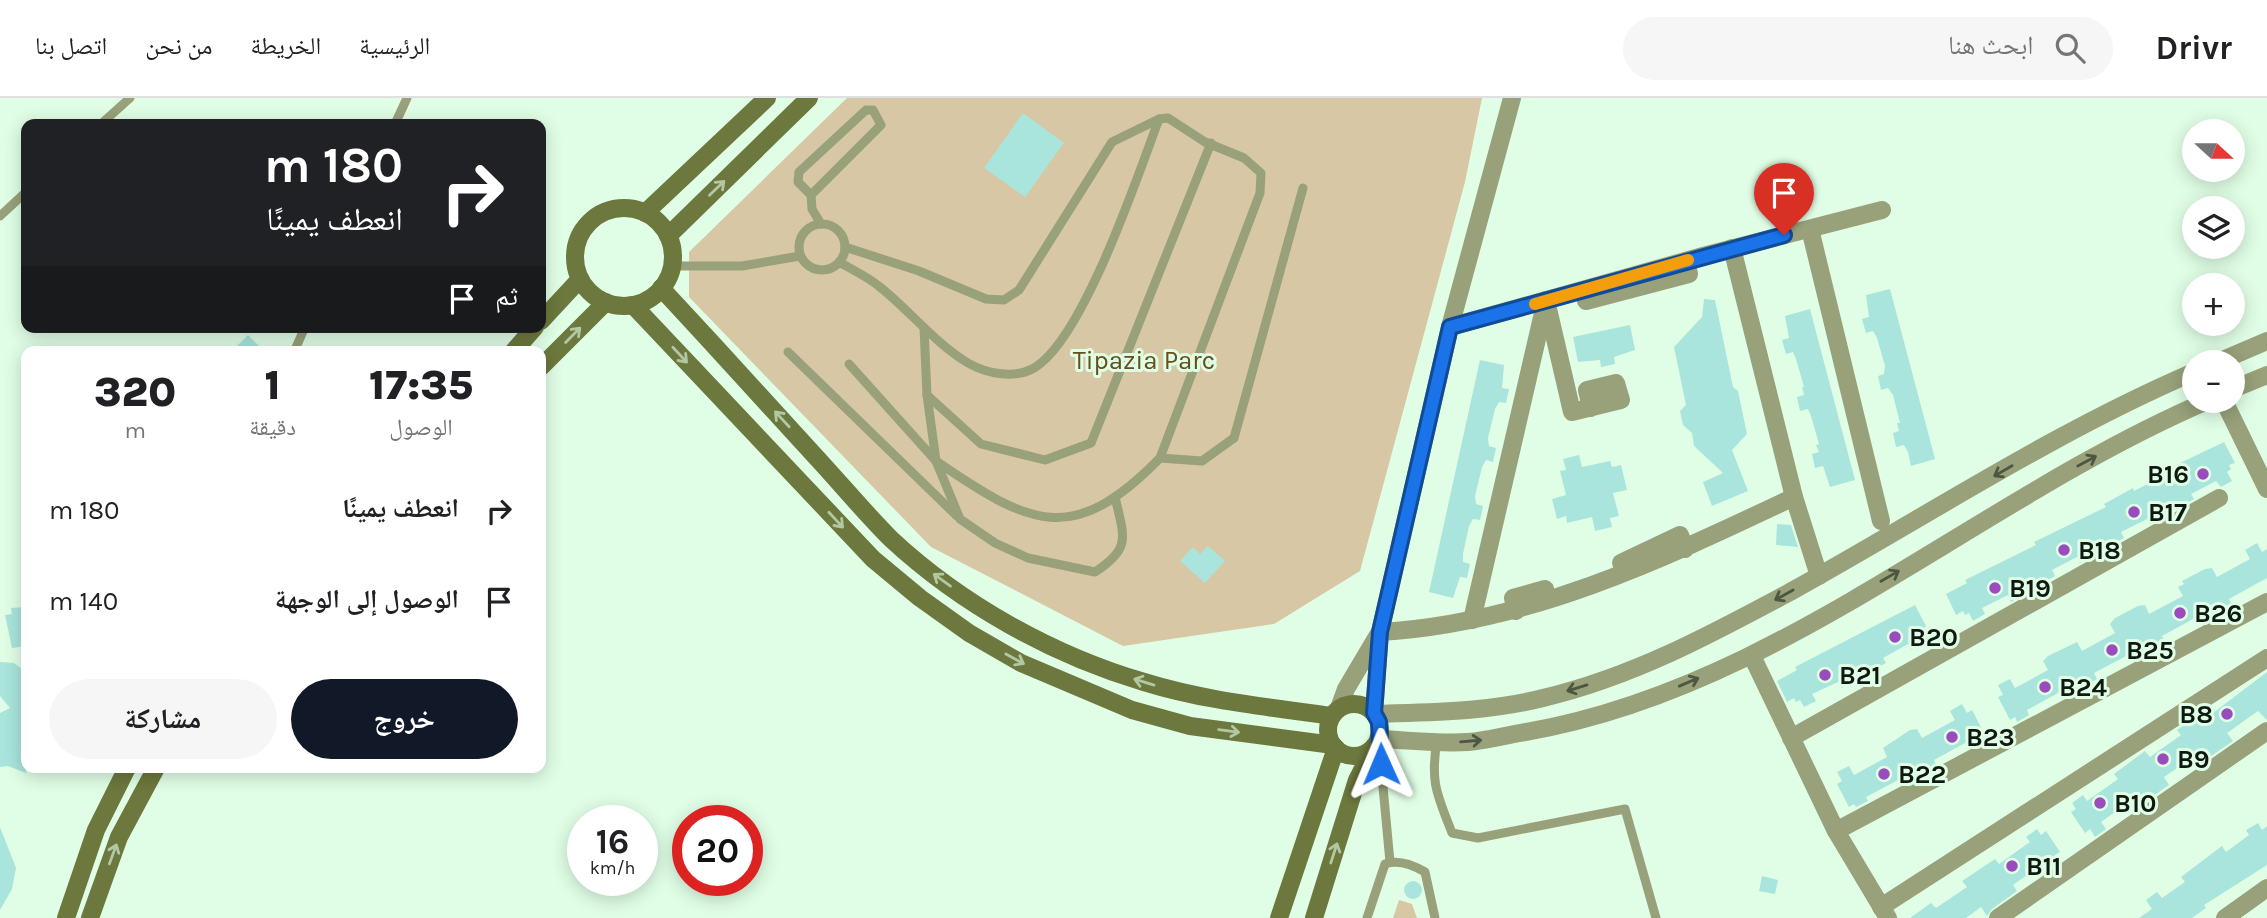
<!DOCTYPE html>
<html lang="ar">
<meta charset="utf-8">
<style>
body{margin:0;font-family:Karla,"Noto Naskh Arabic",sans-serif;background:#f6f6f6;color:#202124;direction:rtl;height:100vh;display:flex;flex-direction:column;font-size:26px;white-space:nowrap}
*{box-sizing:border-box;margin:0}
p{font-size:23px;color:#757577}
.icon{flex:none;width:38px;height:38px;fill:none;stroke:currentColor;stroke-width:2;stroke-linecap:round;stroke-linejoin:round}
.map{position:relative;flex:1;overflow:hidden;direction:ltr}
.details{position:absolute;left:21px;top:248px;width:525px;height:427px;display:flex;flex-direction:column;background:#fff;border-radius:14px;box-shadow:0 4px 18px #0003;direction:rtl}
.details>*{flex:none}
.top-card{position:absolute;left:21px;top:21px;width:525px;height:214px;border-radius:14px;box-shadow:0 4px 18px #0003;direction:rtl;background:#202124;color:#fff;overflow:hidden}
.needle{width:46px;rotate:111deg}
.controls{position:absolute;left:2182px;top:21px;display:grid;gap:14px}
.controls a{display:grid;place-items:center;width:63px;height:63px;border-radius:50%;background:#fff;box-shadow:0 4px 18px #0003;font-size:35px}
.speed{position:absolute;left:567px;top:707px;display:flex;gap:14px;font-size:35px;font-weight:700;text-align:center}
.speed>*{display:grid;place-content:center;width:91px;height:91px;border-radius:50%;background:#fff;box-shadow:0 4px 18px #0003;line-height:1}
.speed small{font-size:18px;font-weight:400}
.speed .limit{border:10px solid #d22;background:#fff;color:#111}
.pin{position:absolute;display:grid;place-items:center;width:60px;height:60px;color:#fff;margin:-72px -30px;border-radius:50% 50% 50% 0;rotate:-45deg;box-shadow:0 0 7px #0007}
.pin .icon{rotate:45deg}
.me{position:absolute;width:77px;margin:-38px;rotate:359deg;stroke-linejoin:round;filter:drop-shadow(0 0 5px #0008)}
.turn{display:flex;align-items:center;gap:24px;height:147px;padding:0 28px;font-size:32px}
.turn .icon{width:91px;height:91px;stroke-width:2.5}
.turn b{display:block;font-size:49px;line-height:60px}
.then{display:flex;align-items:center;height:66px;padding:0 28px;background:#0003;gap:14px;font-size:26px}
.eta{display:flex;justify-content:space-evenly;align-items:center;height:119px;text-align:center}
.eta b{font-size:42px;font-weight:800;line-height:49px}
.primary-button{display:flex;gap:14px;margin-top:auto;padding:14px 28px}
.primary-button a{flex:1;height:80px;border-radius:42px;background:#111827;color:#fff;font-size:28px;font-weight:800;line-height:80px;text-align:center}
.primary-button a+a{background:#f6f6f6;color:#202124}
ul{padding:0;list-style:none}
li{display:flex;align-items:center;gap:21px;height:91px;padding:0 28px}
li div{flex:1}
li b{display:block;font-size:26px}
li em{font-style:normal}
header{display:flex;align-items:center;gap:42px;box-sizing:border-box;height:98px;padding:0 35px;background:#fff;border-bottom:2px solid #e0e0e0}
header strong{font-size:33px}
nav{display:flex;gap:38px;margin-inline-start:auto;font-size:24px}
.search{width:490px;height:63px;background:#f6f6f6;display:flex;align-items:center;gap:18px;box-sizing:border-box;padding:0 24px;border-radius:38px;color:#757577;font-size:26px}
.map>svg:first-child{display:block}
</style>
<header>
<strong>Drivr</strong>
<div class="search"><svg class="icon" aria-label="search" viewBox="0 0 24 24"><circle cx="10" cy="10" r="6"/><path d="M15 15l6 6"/></svg>ابحث هنا</div>
<nav><a>الرئيسية</a><a>الخريطة</a><a>من نحن</a><a>اتصل بنا</a></nav>
</header>
<div class="map">
<svg width="2267" height="820" viewBox="0 0 2267 820">
<rect width="100%" height="100%" fill="#e0fee6"/>
<g fill="#d7c7a4">
<polygon points="847,0 1482,0 1465,84 1360,473 1274,526 1123,548 931,449 689,199 689,154"/>
<polygon points="1399,802 1412,806 1417,820 1393,820"/>
</g>
<g fill="#a9e5dc">
<polygon points="1023,15 1064,45 1025,99 984,70"/>
<polygon points="1890,191 1935,361 1911,368 1908,354 1904,347 1896,349 1893,335 1899,333 1897,325 1900,325 1893,297 1888,290 1881,292 1878,278 1884,276 1885,268 1877,240 1873,233 1866,235 1862,221 1869,219 1866,197"/>
<polygon points="1704,201 1715,202 1733,289 1738,293 1747,336 1732,352 1748,393 1712,408 1703,384 1723,375 1694,348 1692,335 1683,327 1680,313 1686,307 1674,249 1702,219"/>
<polygon points="1810,211 1855,382 1830,389 1823,368 1815,370 1812,356 1819,354 1816,347 1819,346 1811,318 1808,311 1800,313 1797,299 1804,297 1802,289 1804,289 1796,261 1793,254 1786,256 1782,242 1789,240 1785,218"/>
<polygon points="1630,227 1635,252 1614,259 1615,266 1601,269 1600,262 1578,264 1573,239"/>
<polygon points="248,237 265,254 231,254"/>
<polygon points="1480,262 1504,267 1502,290 1509,291 1506,305 1499,304 1495,311 1488,340 1489,348 1496,350 1493,364 1486,362 1482,369 1475,398 1476,406 1483,408 1480,422 1473,421 1469,428 1463,456 1463,464 1470,466 1467,480 1460,479 1453,500 1429,494"/>
<polygon points="2224,344 2235,365 2229,367 2231,371 2227,374 2232,383 2221,389 2216,383 2191,396 2194,401 2149,426 2147,421 2121,434 2124,440 2080,465 2077,459 2052,472 2055,478 2011,504 2008,497 1982,510 1985,516 1973,523 1969,515 1965,517 1963,513 1956,517 1946,496 1967,485 1965,482 2036,447 2034,444 2106,409 2104,406 2133,390 2134,393 2176,371 2174,368"/>
<polygon points="1579,357 1582,369 1610,363 1612,369 1621,367 1627,392 1613,395 1619,418 1610,420 1612,429 1595,433 1592,419 1567,425 1566,418 1557,421 1552,401 1566,397 1560,373 1566,372 1563,361"/>
<polygon points="1777,426 1791,427 1798,449 1776,447"/>
<polygon points="2257,445 2262,454 2267,451 2267,480 2229,501 2233,509 2199,527 2195,520 2162,538 2165,545 2131,563 2128,557 2094,575 2097,581 2063,599 2060,594 2027,612 2029,617 2017,624 2015,619 2010,622 1998,599 2003,597 1998,587 2010,581 2015,590 2048,572 2043,563 2048,558 2077,544 2082,553 2115,535 2110,526 2115,520 2138,508 2145,507 2149,516 2183,498 2178,489 2184,486 2182,483 2205,471 2212,470 2217,479 2250,461 2245,452"/>
<polygon points="1208,448 1225,463 1205,485 1180,463 1193,449 1200,456"/>
<polygon points="1915,507 1926,528 1919,536 1924,546 1911,552 1908,546 1883,560 1886,565 1853,582 1854,584 1842,590 1838,584 1812,596 1816,603 1804,609 1800,602 1796,604 1794,600 1787,604 1777,583 1797,572 1795,569"/>
<polygon points="26,509 26,548 12,550 5,517 12,516 11,510"/>
<polygon points="0,564 14,565 26,574 26,675 8,668 0,669 0,615 10,610 0,598"/>
<polygon points="2267,574 2267,622 2258,613 2227,635 2233,643 2201,665 2195,658 2164,679 2169,687 2137,709 2132,702 2101,724 2106,731 2095,739 2090,731 2085,735 2071,714 2076,711 2072,705 2083,697 2087,703 2118,681 2114,676 2145,653 2150,659 2181,637 2177,632 2210,610 2213,615"/>
<polygon points="1962,606 1967,615 1972,612 1984,635 1979,637 1982,643 1970,649 1967,644 1934,662 1936,667 1902,685 1900,681 1866,699 1868,703 1856,709 1854,706 1849,709 1837,686 1842,683 1837,674 1849,668 1854,677 1887,659 1883,650 1910,632 1917,631 1922,640 1955,622 1950,613"/>
<polygon points="2258,725 2262,732 2267,728 2267,767 2204,807 2206,810 2192,820 2139,820 2152,811 2146,802 2157,794 2162,800 2185,784 2181,779 2222,748 2226,754 2249,737 2246,732"/>
<polygon points="0,729 16,770 12,791 0,812"/>
<polygon points="2037,731 2041,737 2046,733 2060,754 2055,757 2060,763 2048,771 2044,765 2013,787 2017,793 1992,811 1987,818 1981,809 1966,820 1910,820 1931,805 1936,810 1967,789 1962,783 1995,761 1999,766 2030,744 2026,739"/>
<polygon points="1762,778 1778,782 1775,796 1759,793"/>
<circle cx="1413" cy="792" r="9"/>
</g>
<g fill="none" stroke-linecap="round" stroke-linejoin="round">
<g stroke="#98a17a" stroke-width="9">
<polyline points="101,26 130,0"/>
<polyline points="395,26 407,0"/>
<polyline points="811,97 798,84 799,74 866,12 873,12 881,27 811,97 812,111 821,126"/>
<polyline points="0,118 26,94"/>
<circle cx="822" cy="149" r="23"/>
<path d="M845 149 919 173 986 201 1004 202 1019 192 1112 44 1159 21 1168 20 1205 44 1244 60 1261 75 1260 95 1160 360C1072 450 1030 427 936 363L927 297 924 230"/>
<path d="M839 164C853 172 868 179 880 189 910 213 935 245 968 265 987 276 1015 281 1034 270 1083 242 1138 77 1159 21"/>
<polyline points="672,168 742,168 800,158"/>
<polyline points="294,254 305,229"/>
<polyline points="788,254 957,418"/>
<path d="M849 266 936 363 960 421 995 445 1028 460 1095 474C1132 450 1124 439 1115 399"/>
<polyline points="927,297 981,346 1045,362 1091,345 1211,45"/>
<polyline points="1160,360 1202,363 1234,340 1303,90"/>
<path d="M1437 642C1430 685 1437 696 1452 735L1478 740 1625 711 1656 820"/>
<polyline points="1379,646 1390,764"/>
<path d="M1367 820 1385 766C1399 761 1413 767 1425 774L1435 820"/>
</g>
<g stroke="#98a17a" stroke-width="18">
<polyline points="1810,131 1881,423"/>
<polyline points="1732,150 1794,399 1819,478"/>
<polyline points="1585,199 1586,203 1689,176 1686,163"/>
<polyline points="1450,229 1703,158 1882,112"/>
<polyline points="2218,264 2267,243"/>
<polyline points="2233,291 2267,277"/>
<polyline points="2224,303 2267,391"/>
<polyline points="1621,465 1680,437 1685,451"/>
<polyline points="1516,513 1513,500 1545,491"/>
<polyline points="1472,522 1546,202 1572,314 1621,302 1616,285 1587,292 1591,310"/>
<path d="M1380 534C1527 526 1663 461 1794 399"/>
<polyline points="1752,558 1836,733 1888,820"/>
<polyline points="1339,610 1346,591 1378,537"/>
<polyline points="1374,615 1380,534 1450,229 1512,0"/>
<path d="M1375 616C1432 614 1488 614 1543 600 1632 579 1710 537 1790 494 1924 420 2054 334 2194 274"/>
<polyline points="1791,640 2219,400"/>
<path d="M1378 641C1407 642 1439 646 1468 644 1485 643 1503 638 1520 635 1776 593 1974 403 2207 303"/>
<polyline points="1836,733 2267,504"/>
<polyline points="1881,809 2267,560"/>
<polyline points="1998,820 2267,633"/>
<polyline points="2225,820 2267,790"/>
</g>
<g stroke="#6c783d" stroke-width="18">
<circle cx="624" cy="159" r="49"/>
<polyline points="645,115 767,0"/>
<polyline points="668,138 809,0"/>
<path d="M661 190C713 246 764 302 816 359 841 386 865 415 891 441 961 506 1052 557 1144 584 1205 603 1269 609 1332 618"/>
<polyline points="633,207 873,461 920,500 969,535 1021,565 1132,612 1190,628 1333,647"/>
<polyline points="541,223 580,181"/>
<polyline points="513,254 535,229"/>
<polyline points="541,269 606,204"/>
<circle cx="1354" cy="632" r="26"/>
<polyline points="66,820 96,732 127,670"/>
<polyline points="90,820 119,739 156,670"/>
<polyline points="1279,820 1336,650"/>
<polyline points="1314,820 1357,682 1374,649"/>
</g>
</g>
<defs><path id="oneway-shaft" d="M-6 0H5M1.5-3L5.5 0L1.5 3" fill="none" stroke-width="1.6" stroke-linecap="round" stroke-linejoin="round" transform="scale(1.75)"/></defs>
<g stroke="#b2c8a2">
<use href="#oneway-shaft" transform="translate(717 90) rotate(-44)"/>
<use href="#oneway-shaft" transform="translate(573 237) rotate(-45)"/>
<use href="#oneway-shaft" transform="translate(680 257) rotate(47)"/>
<use href="#oneway-shaft" transform="translate(782 321) rotate(-133)"/>
<use href="#oneway-shaft" transform="translate(836 422) rotate(47)"/>
<use href="#oneway-shaft" transform="translate(942 482) rotate(-144)"/>
<use href="#oneway-shaft" transform="translate(1015 561) rotate(29)"/>
<use href="#oneway-shaft" transform="translate(1144 584) rotate(-163)"/>
<use href="#oneway-shaft" transform="translate(1229 633) rotate(8)"/>
<use href="#oneway-shaft" transform="translate(1334 755) rotate(-72)"/>
<use href="#oneway-shaft" transform="translate(113 756) rotate(-70)"/>
</g>
<g stroke="#4d5640">
<use href="#oneway-shaft" transform="translate(2087 363) rotate(-28)"/>
<use href="#oneway-shaft" transform="translate(2003 373) rotate(150)"/>
<use href="#oneway-shaft" transform="translate(1890 478) rotate(-30)"/>
<use href="#oneway-shaft" transform="translate(1784 497) rotate(151)"/>
<use href="#oneway-shaft" transform="translate(1689 584) rotate(-23)"/>
<use href="#oneway-shaft" transform="translate(1577 590) rotate(163)"/>
<use href="#oneway-shaft" transform="translate(1471 643) rotate(-5)"/>
</g>
<g fill="none" stroke-linecap="round" stroke-linejoin="round">
<defs>
<polyline id="route" points="1381,666 1379,624 1374,615 1380,534 1450,229 1784,137"/>
</defs>
<use href="#route" stroke="#114b97" stroke-width="18"/>
<use href="#route" stroke="#1a73e8" stroke-width="12"/>
<polyline stroke="#f59e0b" stroke-width="12" points="1535,206 1688,162"/>
</g>
<g fill="#9b4cbc" stroke="#e0fee6" stroke-width="2.5">
<circle cx="2203" cy="376" r="7"/>
<circle cx="2134" cy="414" r="7"/>
<circle cx="2064" cy="452" r="7"/>
<circle cx="1995" cy="490" r="7"/>
<circle cx="2180" cy="515" r="7"/>
<circle cx="1895" cy="539" r="7"/>
<circle cx="2112" cy="552" r="7"/>
<circle cx="1825" cy="577" r="7"/>
<circle cx="2045" cy="589" r="7"/>
<circle cx="2227" cy="616" r="7"/>
<circle cx="1952" cy="639" r="7"/>
<circle cx="2163" cy="661" r="7"/>
<circle cx="1884" cy="676" r="7"/>
<circle cx="2100" cy="705" r="7"/>
<circle cx="2012" cy="768" r="7"/>
</g>
<g text-anchor="middle" stroke-width="6" stroke-linejoin="round" paint-order="stroke">
<g font-size="26" fill="#654f1b" stroke="#e0fee6">
<text x="1144" y="271">Tipazia Parc</text>
</g>
<g font-size="26" font-weight="bold" fill="#0f1911" stroke="#e0fee6" text-anchor="start">
<text x="2189" y="385" text-anchor="end">B16</text>
<text x="2148" y="423">B17</text>
<text x="2078" y="461">B18</text>
<text x="2009" y="499">B19</text>
<text x="2194" y="524">B26</text>
<text x="1909" y="548">B20</text>
<text x="2126" y="561">B25</text>
<text x="1839" y="586">B21</text>
<text x="2059" y="598">B24</text>
<text x="2213" y="625" text-anchor="end">B8</text>
<text x="1966" y="648">B23</text>
<text x="2177" y="670">B9</text>
<text x="1898" y="685">B22</text>
<text x="2114" y="714">B10</text>
<text x="2026" y="777">B11</text>
</g>
</g>
</svg>
<div class="controls">
<a><svg class="needle" viewBox="-14 -14 28 28"><path d="M0-13l5 13h-10z" fill="#e53935"/><path d="M0 13l5-13h-10z" fill="#757577"/></svg></a>
<a><svg class="icon" aria-label="layers" viewBox="0 0 24 24"><path d="M12 4l9 5-9 5-9-5zM3 14l9 5 9-5"/></svg></a>
<a>+</a>
<a>−</a>
</div>
<div class="speed"><div>16<small>km/h</small></div><div class="limit">20</div></div>
<div class="pin" style="left:1784px;top:137px;background:#d93025"><svg class="icon" aria-label="arrive" viewBox="0 0 24 24"><path d="M6 21V4h12l-3 4 3 4H6"/></svg></div>
<svg class="me" style="left:1381px;top:666px" viewBox="-20 -20 40 40"><path d="M0-17L14 15 0 8-14 15z" fill="#1a73e8" stroke="#fff" stroke-width="4"/></svg>
<div class="top-card">
<div class="turn"><svg class="icon" aria-label="right" viewBox="0 0 24 24"><path d="M7 20v-9h11M14 6l5 5-5 5"/></svg><div><b>180 m</b>انعطف يمينًا</div></div>
<div class="then">ثم<svg class="icon" aria-label="arrive" viewBox="0 0 24 24"><path d="M6 21V4h12l-3 4 3 4H6"/></svg></div>
</div>
<section class="details">
<div class="eta">
<div><b>17:35</b><p>الوصول</p></div>
<div><b>1</b><p>دقيقة</p></div>
<div><b>320</b><p>m</p></div>
</div>
<ul>
<li><svg class="icon" aria-label="right" viewBox="0 0 24 24"><path d="M7 20v-9h11M14 6l5 5-5 5"/></svg><div><b>انعطف يمينًا</b></div><em>180 m</em></li>
<li><svg class="icon" aria-label="arrive" viewBox="0 0 24 24"><path d="M6 21V4h12l-3 4 3 4H6"/></svg><div><b>الوصول إلى الوجهة</b></div><em>140 m</em></li>
</ul>
<div class="primary-button"><a>خروج</a><a>مشاركة</a></div>
</section>
</div>
